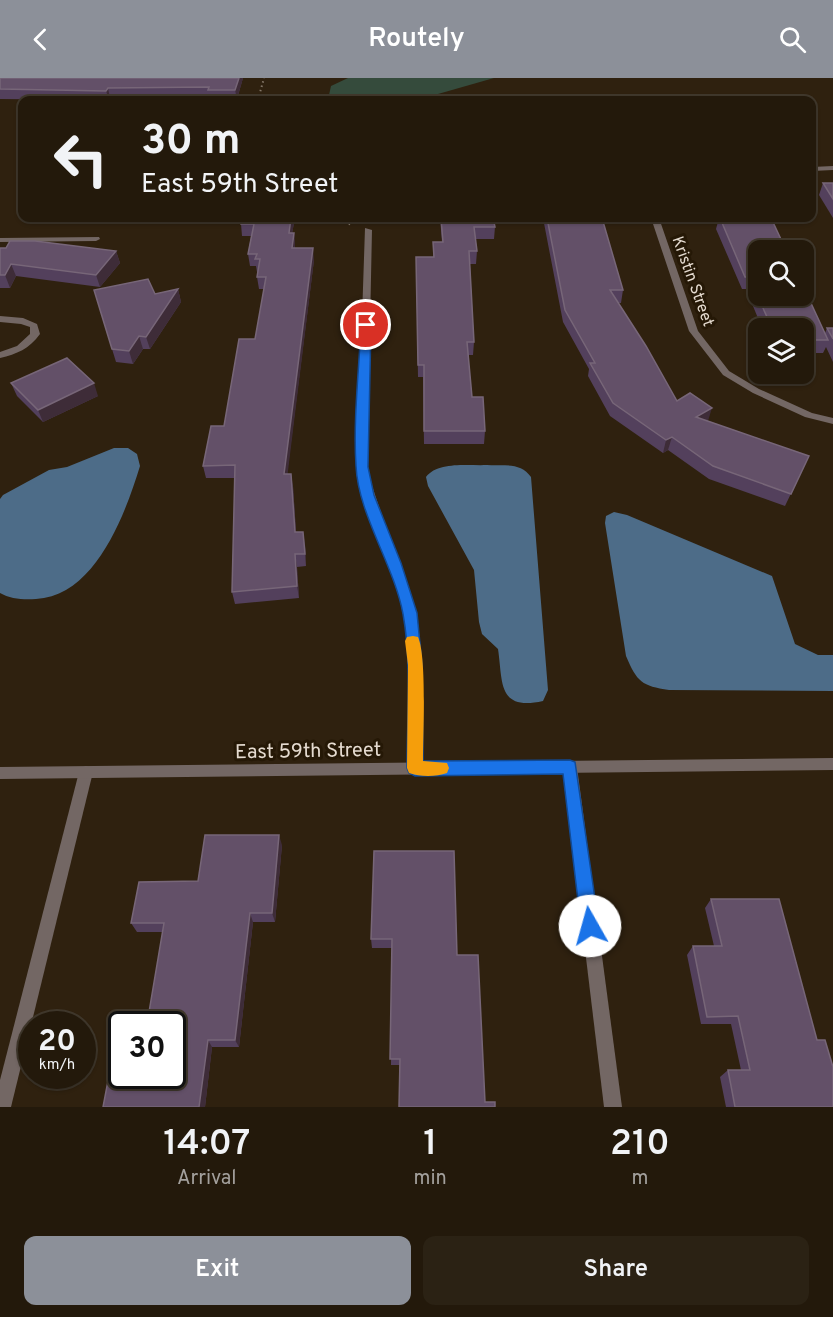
<!DOCTYPE html>
<style>
body{margin:0;font-family:Overpass,sans-serif;background:#2b2214;color:#f1f3f6;height:100vh;display:flex;flex-direction:column;font-size:22px;white-space:nowrap}
*{box-sizing:border-box;margin:0}
p{font-size:20px;color:#a3a09d}
.icon{flex:none;width:33px;height:33px;fill:none;stroke:currentColor;stroke-width:2;stroke-linecap:round;stroke-linejoin:round}
.map{position:relative;height:1029px;overflow:hidden}
.panel{display:flex;flex-direction:column;background:#23190b;flex:1}
.panel>*{flex:none}
.guide{position:absolute;left:18px;top:18px;width:798px;height:126px;border-radius:12px;box-shadow:0 2px 4px #0004,0 0 0 2px #40382c;background:#23190b;color:#f1f3f6;overflow:hidden}
.controls{position:absolute;left:748px;top:162px;display:grid;gap:12px}
.controls a{display:grid;place-items:center;width:66px;height:66px;border-radius:12px;background:#23190b;box-shadow:0 2px 4px #0004,0 0 0 2px #40382c;font-size:30px}
.speed{position:absolute;left:18px;top:933px;display:flex;gap:12px;font-size:30px;font-weight:700;text-align:center}
.speed>*{display:grid;place-content:center;width:78px;height:78px;border-radius:50%;background:#23190b;box-shadow:0 2px 4px #0004,0 0 0 2px #40382c;line-height:1}
.speed small{font-size:15px;font-weight:400}
.speed .limit{border:3px solid #111;border-radius:9px;background:#fff;color:#111}
.pin{position:absolute;display:grid;place-items:center;width:51px;height:51px;color:#fff;margin:-26px;border:3px solid #fff;border-radius:50%;box-shadow:0 2px 6px #0007}
.me{position:absolute;width:66px;margin:-33px;rotate:353deg;stroke-linejoin:round;filter:drop-shadow(0 0 4px #0008)}
.turn{display:flex;align-items:center;gap:21px;height:126px;padding:0 24px;font-size:27px}
.turn .icon{width:78px;height:78px;stroke-width:2.5}
.turn b{display:block;font-size:42px;line-height:51px}
.eta{display:flex;justify-content:space-evenly;align-items:center;height:102px;text-align:center}
.eta b{font-size:36px;font-weight:600;line-height:42px}
.action{display:flex;gap:12px;margin-top:auto;padding:12px 24px}
.action a{flex:1;height:69px;border-radius:12px;background:#8c9099;color:#fff;font-size:24px;font-weight:600;line-height:69px;text-align:center}
.action a+a{background:#2b2214;color:#f1f3f6}
header{display:flex;justify-content:space-between;align-items:center;height:78px;padding:0 24px;background:#8c9099;color:#fff;font-size:27px;font-weight:600}
.map>svg:first-child{display:block}
</style>
<header><svg class="icon" aria-label="back" viewBox="0 0 24 24"><path d="M15 5l-7 7 7 7"/></svg>Routely<svg class="icon" aria-label="search" viewBox="0 0 24 24"><circle cx="10" cy="10" r="6"/><path d="M15 15l6 6"/></svg></header>
<div class="map">
<svg width="833" height="1029" viewBox="0 0 833 1029">
<rect width="100%" height="100%" fill="#2f210f"/>
<polygon fill="#354b3c" points="348,0 494,0 417,22 338,22 329,17 331,8"/>
<g fill="#4d6c88">
<path d="M114 370H128L137 376 140 388C125 437 95 518 36 521 24 522 10 521 0 515V421L3 417 49 392 67 389Z"/>
<path d="M487 387C504 388 521 384 531 399L548 612 543 623C497 633 503 604 498 571L482 556 479 544 474 492 428 408 426 399C438 383 469 388 487 387Z"/>
<path d="M614 434 627 437 772 498 795 566 818 577H833V613L669 612C642 608 637 604 626 578L605 445 606 438Z"/>
</g>
<g fill="none" stroke-linecap="round" stroke-linejoin="round">
<g stroke="#847769" stroke-width="2" stroke-dasharray="1.5 3" stroke-linecap="butt">
<polyline points="258,22 264,0"/>
<polyline points="327,140 353,147"/>
</g>
<g fill="#736764" fill-rule="evenodd">
<polygon points="833,88 833,92 812,93 812,89"/>
<polygon points="651,140 659,140 698,253 729,293 759,311 812,335 833,340 833,346 805,339 753,315 723,297 689,253"/>
<path d="M365 150 372 152 367 389C379 438 403 484 415 534 427 585 422 638 422 690L420 694 415 696 410 694 408 690C409 638 414 585 403 534 392 484 368 439 357 389Z"/>
<polygon points="99,159 100,161 96,163 0,164 0,160"/>
<path d="M0 238 23 240 37 246 40 256C29 271 17 276 0 280V274L17 268 30 256V249L21 246 0 244Z"/>
<polygon points="570,683 575,685 577,689 622,1029 604,1029 563,689 565,685"/>
<polygon points="86,688 91,690 93,694 11,1029 0,1029 0,1002 79,694 81,690"/>
</g>
<polygon fill="#736764" fill-rule="evenodd" points="833,680 833,692 0,701 0,689"/>
</g>
<g fill="#53405c">
<polygon points="0,0 243,0 237,21 210,21 210,19 110,20 109,22 0,21"/>
<polygon points="823,105 833,105 833,140 819,117"/>
<polygon points="242,140 295,140 292,155 294,155 295,170 314,182 287,396 293,408 296,454 305,466 306,488 297,489 299,520 235,526 232,514 235,400 206,400 203,388 224,348 255,261 264,211 259,211 257,199 258,194 257,194 256,188 250,188 248,176 251,158 242,158 241,146"/>
<polygon points="440,140 493,140 495,149 494,161 475,161 477,173 476,186 470,186 474,264 473,277 468,277 472,319 485,353 484,366 424,366 423,299 418,299 416,179 433,179 433,164 442,164"/>
<polygon points="543,140 602,140 623,212 621,225 618,225 677,323 708,343 809,378 785,428 709,401 668,372 663,375 610,338 588,298 589,291 563,244"/>
<polygon points="719,140 771,140 825,255 827,250 833,250 833,284 826,269 823,275 804,275 804,250 762,250 746,211 742,211 716,151"/>
<polygon points="0,170 116,173 120,185 100,209 16,198 10,210 0,210"/>
<polygon points="178,211 181,224 150,271 143,271 133,286 116,284 94,212 155,216"/>
<polygon points="11,305 98,318 43,344 17,318"/>
<polygon points="282,767 275,844 253,844 239,969 212,969 205,1029 103,1029 172,998 162,854 137,854 131,845"/>
<polygon points="374,773 457,877 485,1024 400,987 391,987 392,870 372,870 371,861"/>
<polygon points="711,821 833,1029 726,1029 720,999 728,992 741,992 731,946 701,946 687,877 693,868 714,868 705,830"/>
</g>
<g fill="#3e2c38">
<polygon points="239,0 243,0 237,21 235,12"/>
<polygon points="108,10 110,20 109,22 106,13"/>
<polygon points="291,140 295,140 290,167 289,155"/>
<polygon points="294,155 295,167 293,182 292,170"/>
<polygon points="313,170 314,182 286,409 284,396"/>
<polygon points="116,173 120,185 100,209 96,197"/>
<polygon points="11,186 16,198 10,210 5,197"/>
<polygon points="178,211 181,224 150,271 146,259"/>
<polygon points="139,258 143,271 133,286 129,273"/>
<polygon points="94,305 98,318 43,344 38,332"/>
<polygon points="712,330 708,343 692,352 696,339"/>
<polygon points="672,359 668,372 663,375 666,362"/>
<polygon points="291,396 293,408 297,467 295,454"/>
<polygon points="303,454 305,466 306,488 305,476"/>
<polygon points="295,476 297,489 299,520 297,508"/>
<polygon points="279,757 282,767 275,844 272,835"/>
<polygon points="250,835 253,844 239,969 235,962"/>
<polygon points="208,962 212,969 205,1029 199,1029"/>
</g>
<g fill="#635068" stroke="#776678" stroke-width="1.5">
<polygon points="0,0 239,0 235,12 208,12 209,9 108,10 106,13 0,11"/>
<polygon points="823,105 833,105 833,121"/>
<polygon points="242,140 291,140 289,155 294,155 292,170 313,170 284,396 291,396 295,454 303,454 305,476 295,476 297,508 232,514 235,387 203,388 211,348 224,348 239,261 255,261 266,199 257,199 260,181 255,181 257,176 248,176 254,146 241,146"/>
<polygon points="441,140 493,140 495,149 474,149 477,173 469,173 474,264 467,264 472,319 483,319 485,353 424,353 424,287 418,287 416,179 434,179 433,164 443,164"/>
<polygon points="547,140 602,140 623,212 610,212 646,268 677,323 690,315 712,330 696,339 809,378 791,416 713,388 672,359 666,362 613,325 590,285 595,285 565,232"/>
<polygon points="720,140 771,140 786,172 759,172 759,218 804,218 804,210 828,262 804,262 804,250 772,250 749,199 745,199"/>
<polygon points="10,163 35,163 116,173 96,197 11,186 5,197 0,197 0,170 6,170"/>
<polygon points="148,201 155,216 178,211 146,259 139,258 129,273 112,271 94,212"/>
<polygon points="827,250 833,250 833,261"/>
<polygon points="67,280 94,305 38,332 11,305"/>
<polygon points="205,757 279,757 272,835 250,835 235,962 208,962 199,1029 103,1029 112,982 122,982 122,998 172,998 172,946 147,946 164,845 131,845 139,804 198,803"/>
<polygon points="374,773 454,773 457,877 478,877 485,1024 495,1024 495,1029 399,1029 400,981 390,981 392,861 371,861"/>
<polygon points="711,821 779,821 817,962 825,962 833,989 833,1029 735,1029 728,992 750,992 738,938 707,939 693,868 722,868"/>
</g>
<path fill="#1a73e8" stroke="#114b97" stroke-width="1.5" d="M366 244 371 247 368 389 374 417 401 485 417 535 422 587 423 683 570 682 575 684 599 848 596 854 590 856 583 854 581 848 563 696 415 698 409 695 407 690C407 640 412 586 403 536 394 487 358 436 356 388 353 343 359 292 361 247Z"/>
<path fill="#f59e0b" d="M413 558 418 559C427 579 423 657 423 683L447 685 449 690 447 695C436 699 420 699 409 695L407 690 408 587 405 563 407 559Z"/>
<g text-anchor="middle" stroke-width="6" stroke-linejoin="round" paint-order="stroke">
<g font-size="16" fill="#e5dbd0" stroke="#251806">
<text transform="translate(694 203) rotate(70)" y="6">Kristin Street</text>
</g>
<g font-size="20" fill="#e5dbd0" stroke="#251806">
<text transform="translate(308 672) rotate(-1)" y="7">East 59th Street</text>
</g>
</g>
</svg>
<div class="controls">
<a><svg class="icon" aria-label="search" viewBox="0 0 24 24"><circle cx="10" cy="10" r="6"/><path d="M15 15l6 6"/></svg></a>
<a><svg class="icon" aria-label="layers" viewBox="0 0 24 24"><path d="M12 4l9 5-9 5-9-5zM3 14l9 5 9-5"/></svg></a>
</div>
<div class="speed"><div>20<small>km/h</small></div><div class="limit">30</div></div>
<div class="pin" style="left:366px;top:247px;background:#d93025"><svg class="icon" aria-label="arrive" viewBox="0 0 24 24"><path d="M6 21V4h12l-3 4 3 4H6"/></svg></div>
<svg class="me" style="left:590px;top:848px" viewBox="-20 -20 40 40"><circle r="19" fill="#fff"/><path d="M0-13L10 11 0 6-10 11z" fill="#1a73e8"/></svg>
<div class="guide">
<div class="turn"><svg class="icon" aria-label="left" viewBox="0 0 24 24"><path d="M17 20v-9H6M10 6l-5 5 5 5"/></svg><div><b>30 m</b>East 59th Street</div></div>
</div>
</div>
<section class="panel">
<div class="eta">
<div><b>14:07</b><p>Arrival</p></div>
<div><b>1</b><p>min</p></div>
<div><b>210</b><p>m</p></div>
</div>
<div class="action"><a>Exit</a><a>Share</a></div>
</section>
